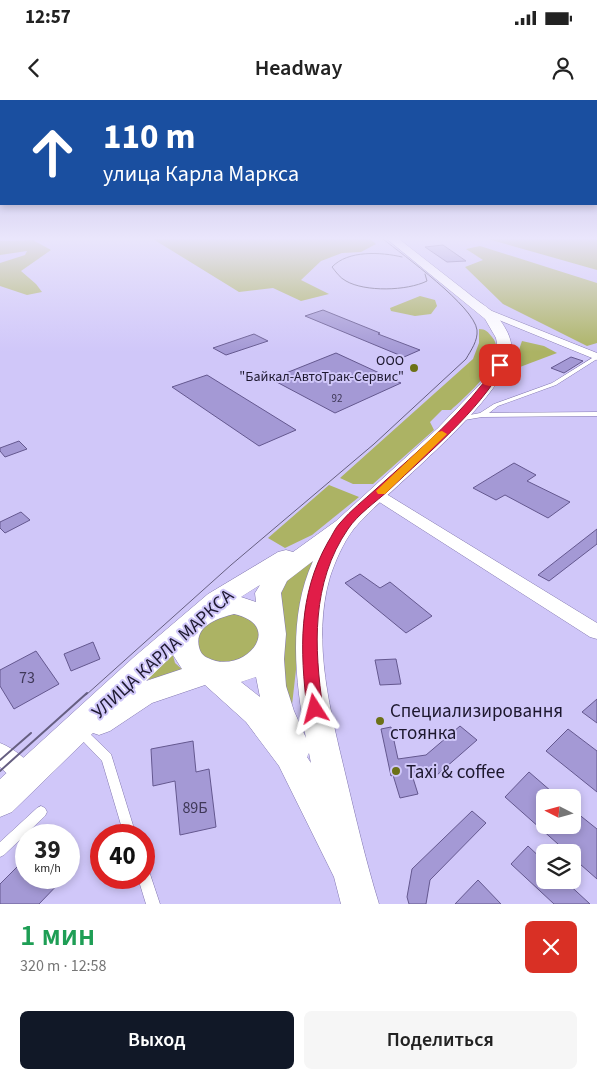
<!DOCTYPE html>
<html lang="ru">
<meta charset="utf-8">
<style>
body{margin:0;font-family:"Source Sans 3",sans-serif;background:#f6f6f6;color:#222;height:100vh;display:flex;flex-direction:column;font-size:19px;white-space:nowrap}
*{box-sizing:border-box;margin:0}
p{font-size:16px;color:#767676}
.icon{flex:none;width:28px;height:28px;fill:none;stroke:currentColor;stroke-width:2;stroke-linecap:round;stroke-linejoin:round}
.map{position:relative;height:804px;overflow:hidden}
.sheet{display:flex;flex-direction:column;background:#fff;flex:1}
.sheet>*{flex:none}
.hud{position:absolute;left:0px;top:0px;width:598px;height:105px;box-shadow:0 2px 8px #0003;background:#1a4fa0;color:#fff;overflow:hidden}
.needle{width:32px;rotate:276deg}
.tools{position:absolute;left:536px;top:689px;display:grid;gap:10px}
.tools a{display:grid;place-items:center;width:45px;height:45px;border-radius:8px;background:#fff;box-shadow:0 2px 8px #0003;font-size:25px}
.speed{position:absolute;left:15px;top:724px;display:flex;gap:10px;font-size:25px;font-weight:700;text-align:center}
.speed>*{display:grid;place-content:center;width:65px;height:65px;border-radius:50%;background:#fff;box-shadow:0 2px 8px #0003;line-height:1}
.speed small{font-size:12px;font-weight:400}
.speed .limit{border:8px solid #d22;background:#fff;color:#111}
.pin{position:absolute;display:grid;place-items:center;width:42px;height:42px;color:#fff;margin:-21px;border-radius:10px;box-shadow:0 2px 8px #0006}
.me{position:absolute;width:55px;margin:-28px;rotate:351deg;stroke-linejoin:round;filter:drop-shadow(0 0 4px #0008)}
.turn{display:flex;align-items:center;gap:18px;height:105px;padding:0 20px;font-size:22px}
.turn .icon{width:65px;height:65px;stroke-width:2.5}
.turn b{display:block;font-size:35px;line-height:42px}
.round{display:grid;place-items:center;flex:none;width:52px;height:52px;border-radius:8px;background:#f6f6f6}
.head{display:flex;align-items:center;justify-content:space-between;height:85px;padding:0 20px}
h1{font-size:30px;font-weight:600;line-height:38px;color:#1e9e55}
.button{display:flex;gap:10px;margin-top:auto;padding:10px 20px}
.button a{flex:1;height:58px;border-radius:8px;background:#111827;color:#fff;font-size:20px;font-weight:600;line-height:58px;text-align:center}
.button a+a{background:#f6f6f6;color:#222}
.status{display:flex;justify-content:space-between;align-items:center;height:35px;padding:0 25px;background:#fff;direction:ltr}
.status svg{height:14px;fill:currentColor}
header{display:flex;justify-content:space-between;align-items:center;height:65px;padding:0 20px;background:#fff;font-size:22px;font-weight:600}
.map>svg:first-child{display:block}
</style>
<div class="status"><b>12:57</b><svg viewBox="0 0 49 12"><path d="M0 12V9h3v3zM5 12V6h3v6zM10 12V3h3v9zM15 12V0h3v12zM26 1h20v11H26zM47 4h2v5h-2z"/></svg></div>
<header><svg class="icon" aria-label="back" viewBox="0 0 24 24"><path d="M15 5l-7 7 7 7"/></svg>Headway<svg class="icon" aria-label="person" viewBox="0 0 24 24"><circle cx="12" cy="8" r="4"/><path d="M4 21q1-7 8-7t8 7"/></svg></header>
<div class="map">
<svg width="597" height="804" viewBox="0 0 597 804">
<rect width="100%" height="100%" fill="#d0c7f9"/>
<g fill="#acb364">
<polygon points="153,139 370,139 376,144 361,152 342,153 321,161 301,180 329,194 301,201 273,188 239,192"/>
<polygon points="488,139 597,139 597,170"/>
<polygon points="33,140 51,150 21,171 36,184 42,192 27,195 0,186 0,163 25,155 27,151 0,155 0,141"/>
<polygon points="480,146 597,183 597,243 587,246 503,204 465,167 483,160 466,149"/>
<polygon points="420,196 435,200 437,206 431,214 415,216 391,211 390,208"/>
<path d="M479 229C486 229 488 232 492 237 511 259 466 296 451 310H442L430 322 434 330 373 384H353L340 378 473 259 479 243Z"/>
<polygon points="522,241 544,246 557,253 512,270"/>
<polygon points="329,385 359,397 312,435 285,448 268,438"/>
<polygon points="317,456 306,481 291,614 284,604 276,486"/>
<polygon points="233,512 257,523 262,539 239,563 208,562 193,544 197,528"/>
<polygon points="171,548 175,563 185,572 146,580"/>
</g>
<g fill="#a499d5" stroke="#64588f">
<polygon points="443,145 466,161 447,162 425,147"/>
<polygon points="323,210 380,233 378,234 420,250 404,257 305,216"/>
<polygon points="254,234 268,241 226,255 213,248"/>
<polygon points="336,253 401,283 335,313 271,279"/>
<polygon points="571,257 583,261 564,273 551,268"/>
<polygon points="207,275 296,330 259,346 172,287"/>
<polygon points="19,341 27,349 5,357 0,351 0,348"/>
<polygon points="514,363 536,375 527,381 570,402 548,418 505,395 496,400 473,388"/>
<polygon points="21,412 30,420 5,433 0,428 0,422"/>
<polygon points="597,429 597,444 549,481 538,475"/>
<polygon points="360,474 380,488 390,482 432,516 406,533 345,483"/>
<polygon points="93,542 100,559 71,571 64,554"/>
<polygon points="36,551 59,584 14,609 0,586 0,570"/>
<polygon points="396,559 401,584 380,585 375,560"/>
<polygon points="597,599 597,623 582,612"/>
<polygon points="460,626 477,640 437,675 434,672 412,675 418,694 400,698 393,675 391,676 381,629 391,627 398,659 426,655"/>
<polygon points="568,629 597,651 597,692 546,651"/>
<polygon points="193,641 196,672 209,669 216,727 180,735 175,681 153,686 151,649"/>
<polygon points="529,672 559,698 545,698 545,725 572,725 572,709 597,729 597,779 572,757 572,752 567,752 505,697"/>
<polygon points="472,711 486,723 430,780 426,804 409,804 407,797 412,769"/>
<polygon points="528,746 545,762 545,780 564,780 590,804 554,804 511,764"/>
<polygon points="26,758 26,778 64,778 39,804 0,804 0,784"/>
<polygon points="478,780 501,804 455,804"/>
</g>
<g fill="none" stroke-linecap="round" stroke-linejoin="round">
<defs>
<g id="lane">
<polygon points="597,255 597,259 556,285 498,306 489,313 597,312 597,316 482,317 459,321 456,319 459,317 480,313 494,304 552,283"/>
<polygon points="82,628 86,630 111,654 136,735 124,735 102,661 78,636 77,633 78,630"/>
<polygon points="41,706 45,708 47,712 45,716 4,755 0,757 0,742 37,708"/>
<polygon points="144,769 149,771 160,804 146,804 138,778 144,778"/>
</g>
<g id="street">
<polygon points="482,207 597,253 597,260 479,212 479,208"/>
<polygon points="378,391 383,392 597,523 597,539 590,537 373,398 371,395 373,392"/>
<path d="M0 643C14 648 32 663 39 677L35 685 27 688 19 685 0 667Z"/>
</g>
<path id="secondary" d="M387 139H399C422 157 445 175 468 193 476 200 488 207 496 215 501 221 508 231 510 239 527 285 381 394 353 430 343 443 335 462 330 477 311 542 331 613 346 677 356 719 366 762 379 804H341L334 777 279 666 246 622 205 585 152 603 110 631 99 635 93 633 12 712 0 717V679L134 557 208 494 278 452 286 450 293 452 336 421 438 328 482 282 492 265 498 249 496 238 485 219ZM313 461C288 516 295 580 306 638L294 611 286 586 284 559 286 534 281 493 287 481ZM260 485 255 493 256 502 241 497ZM234 514C287 526 243 576 208 558 203 556 200 552 199 547 194 526 218 518 234 514ZM173 555 182 569 146 581ZM256 577 260 597 241 582ZM309 653 311 663 307 657Z"/>
</defs>
<use href="#lane" stroke="#8277b0" stroke-width="1"/>
<use href="#street" stroke="#8277b0" stroke-width="1"/>
<use href="#secondary" stroke="#8277b0" stroke-width="1"/>
<use href="#lane" fill="#fff" fill-rule="evenodd"/>
<use href="#street" fill="#fff" fill-rule="evenodd"/>
<use href="#secondary" fill="#fff" fill-rule="evenodd"/>
<g stroke="#665f81" stroke-width="1">
<path d="M402 157C381 152 348 150 332 167 336 172 340 178 346 181 365 192 407 191 427 181L425 174"/>
<path d="M86 595 231 465 374 344 466 259C471 250 478 241 477 230 474 206 403 155 383 139"/>
</g>
<g stroke="#665f81" stroke-width="2">
<polyline points="0,660 31,633"/>
<polyline points="0,671 87,593"/>
</g>
</g>
<linearGradient id="sky" x2="0" y2="1"><stop stop-color="#aea8d8"/><stop offset="0.55" stop-color="#eae6fc"/><stop offset="1" stop-color="#eae6fc" stop-opacity="0"/></linearGradient>
<rect width="597" height="252" fill="url(#sky)"/>
<path fill="#e11d48" stroke="#92132f" d="M498 263 505 265C476 314 430 351 389 390 376 402 358 414 348 429 311 483 314 547 323 609L321 614 315 616 310 614 307 609C300 550 298 495 328 442 332 436 335 428 340 423 351 410 364 400 376 389 419 350 465 312 498 263Z"/>
<polygon fill="#f59e0b" points="442,331 447,334 445,336 385,394 378,394 376,391 378,389 438,332"/>
<g fill="#6c7117" stroke="#d0c7f9" stroke-width="2">
<circle cx="414" cy="268" r="5"/>
<circle cx="380" cy="621" r="5"/>
<circle cx="396" cy="671" r="5"/>
</g>
<g text-anchor="middle" stroke-width="4" stroke-linejoin="round" paint-order="stroke">
<g font-size="11" fill="#3f3858">
<text x="337" y="302">92</text>
</g>
<g font-size="14" fill="#1d182f" stroke="#d0c7f9" text-anchor="end">
<text x="404" y="265">ООО<tspan x="404" dy="16">"Байкал-АвтоТрак-Сервис"</tspan></text>
</g>
<g font-size="16" fill="#3f3858">
<text x="27" y="583">73</text>
<text x="195" y="713">89Б</text>
</g>
<g font-size="19" fill="#1d182f" stroke="#d0c7f9">
<text transform="translate(162 553) rotate(-42)" y="7">УЛИЦА КАРЛА МАРКСА</text>
</g>
<g font-size="19" fill="#1d182f" stroke="#d0c7f9" text-anchor="start">
<text x="390" y="617">Специализировання<tspan x="390" dy="22">стоянка</tspan></text>
<text x="406" y="678">Taxi &amp; coffee</text>
</g>
</g>
</svg>
<div class="tools">
<a><svg class="needle" viewBox="-14 -14 28 28"><path d="M0-13l5 13h-10z" fill="#e53935"/><path d="M0 13l5-13h-10z" fill="#767676"/></svg></a>
<a><svg class="icon" aria-label="layers" viewBox="0 0 24 24"><path d="M12 4l9 5-9 5-9-5zM3 14l9 5 9-5"/></svg></a>
</div>
<div class="speed"><div>39<small>km/h</small></div><div class="limit">40</div></div>
<div class="pin" style="left:500px;top:265px;background:#d93025"><svg class="icon" aria-label="arrive" viewBox="0 0 24 24"><path d="M6 21V4h12l-3 4 3 4H6"/></svg></div>
<svg class="me" style="left:315px;top:609px" viewBox="-20 -20 40 40"><path d="M0-17L14 15 0 8-14 15z" fill="#e11d48" stroke="#fff" stroke-width="4"/></svg>
<div class="hud">
<div class="turn"><svg class="icon" aria-label="ahead" viewBox="0 0 24 24"><path d="M12 20V5M6 11l6-6 6 6"/></svg><div><b>110 m</b>улица Карла Маркса</div></div>
</div>
</div>
<section class="sheet">
<div class="head"><div><h1>1 мин</h1><p>320 m · 12:58</p></div><a class="round" style="background:#d93025;color:#fff"><svg class="icon" aria-label="close" viewBox="0 0 24 24"><path d="M6 6l12 12M18 6L6 18"/></svg></a></div>
<div class="button"><a>Выход</a><a>Поделиться</a></div>
</section>
